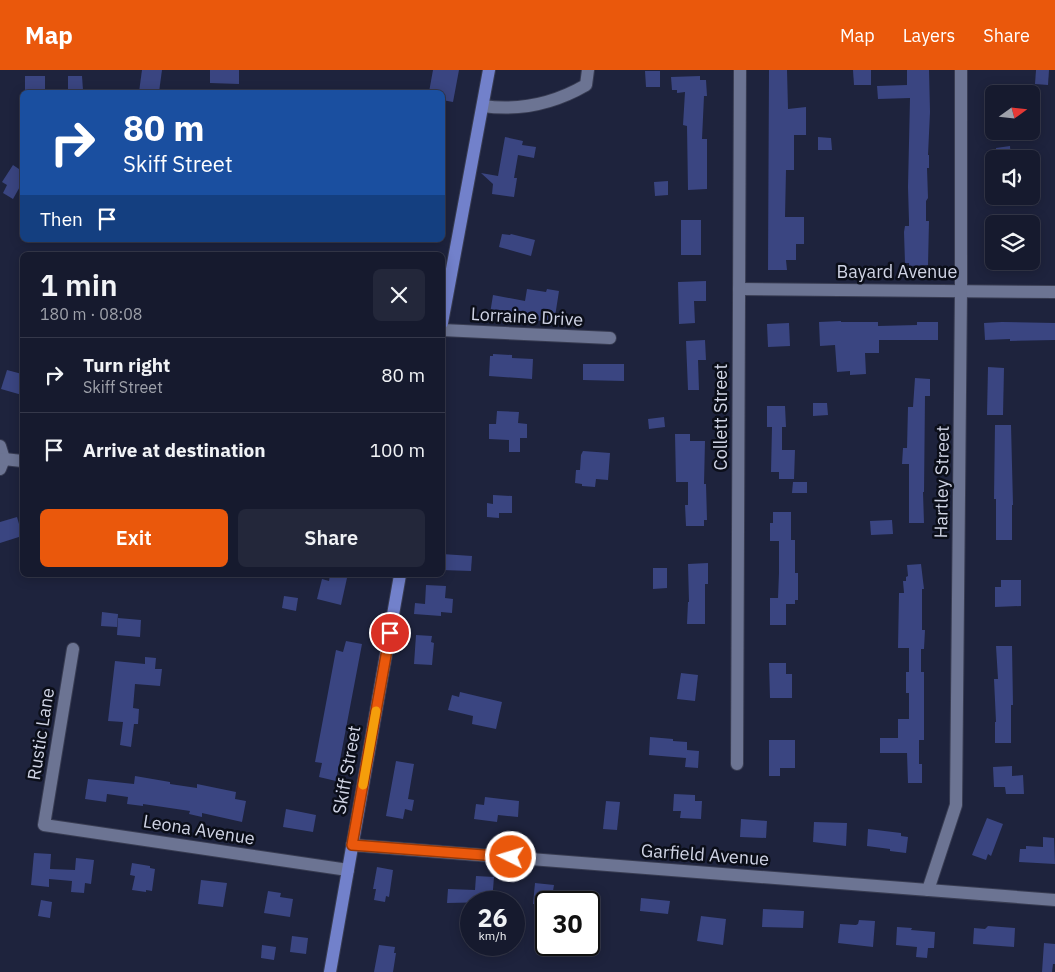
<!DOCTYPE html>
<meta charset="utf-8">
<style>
body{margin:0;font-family:"IBM Plex Sans",sans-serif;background:#23273a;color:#f1f3f6;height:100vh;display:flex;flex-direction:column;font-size:19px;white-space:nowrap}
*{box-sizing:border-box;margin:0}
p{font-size:16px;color:#9ea1aa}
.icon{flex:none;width:28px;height:28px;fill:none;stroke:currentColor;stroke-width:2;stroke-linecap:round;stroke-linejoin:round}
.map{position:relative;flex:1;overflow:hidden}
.details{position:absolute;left:20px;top:182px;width:425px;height:325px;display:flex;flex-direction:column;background:#161a2e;border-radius:8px;box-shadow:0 2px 12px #0003,0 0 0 1px #35384a}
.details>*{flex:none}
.top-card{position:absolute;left:20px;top:20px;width:425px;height:152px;border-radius:8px;box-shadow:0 2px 12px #0003,0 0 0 1px #35384a;background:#1a4fa0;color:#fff;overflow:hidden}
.needle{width:32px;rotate:75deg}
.controls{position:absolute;left:985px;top:15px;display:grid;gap:10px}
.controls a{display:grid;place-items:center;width:55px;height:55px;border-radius:8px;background:#161a2e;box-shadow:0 2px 12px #0003,0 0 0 1px #35384a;font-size:25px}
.speed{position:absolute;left:460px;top:821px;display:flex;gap:10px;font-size:25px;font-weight:700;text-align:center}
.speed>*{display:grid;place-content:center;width:65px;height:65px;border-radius:50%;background:#161a2e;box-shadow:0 2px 12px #0003,0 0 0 1px #35384a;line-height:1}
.speed small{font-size:12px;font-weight:400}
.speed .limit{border:2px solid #111;border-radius:8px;background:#fff;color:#111}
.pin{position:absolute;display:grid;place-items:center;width:42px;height:42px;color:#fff;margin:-21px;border:2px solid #fff;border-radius:50%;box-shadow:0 1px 5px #0007}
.me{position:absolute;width:55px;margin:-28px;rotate:275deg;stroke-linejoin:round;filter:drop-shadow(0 0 4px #0008)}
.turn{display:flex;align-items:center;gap:18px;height:105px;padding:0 20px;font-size:22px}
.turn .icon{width:65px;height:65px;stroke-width:2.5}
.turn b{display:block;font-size:35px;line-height:42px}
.then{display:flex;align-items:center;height:48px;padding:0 20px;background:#0003;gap:10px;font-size:19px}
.round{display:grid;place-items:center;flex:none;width:52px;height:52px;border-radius:8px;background:#23273a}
.headline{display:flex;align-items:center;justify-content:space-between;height:85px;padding:0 20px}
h1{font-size:30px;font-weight:600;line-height:38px}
.primary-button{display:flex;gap:10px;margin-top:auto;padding:10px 20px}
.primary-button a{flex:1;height:58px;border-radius:8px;background:#ea580c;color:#fff;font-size:20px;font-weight:600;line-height:58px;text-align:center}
.primary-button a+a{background:#23273a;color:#f1f3f6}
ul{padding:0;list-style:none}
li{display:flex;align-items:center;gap:15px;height:75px;padding:0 20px;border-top:1px solid #35384a}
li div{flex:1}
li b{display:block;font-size:19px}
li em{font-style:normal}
header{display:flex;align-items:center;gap:30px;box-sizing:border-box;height:70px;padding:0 25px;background:#ea580c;color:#fff}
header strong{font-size:24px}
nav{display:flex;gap:28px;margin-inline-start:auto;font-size:18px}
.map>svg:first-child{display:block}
</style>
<header>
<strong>Map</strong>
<nav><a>Map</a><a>Layers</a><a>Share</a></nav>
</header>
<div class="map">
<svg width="1055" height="902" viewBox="0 0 1055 902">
<rect width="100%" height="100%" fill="#1e233d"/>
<g fill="#3a4581">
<polygon points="142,0 162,0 159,22 139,22"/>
<polygon points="210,0 239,0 239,14 210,13"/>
<polygon points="433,0 459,0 453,32 442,30 442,22 429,22"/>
<polygon points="769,0 787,0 788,39 806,37 806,65 794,65 794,100 786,100 785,147 804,147 804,174 796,174 796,190 786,190 787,200 768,200"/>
<polygon points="853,0 871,0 871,15 854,15"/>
<polygon points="907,0 929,0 930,42 928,85 929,85 929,98 927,98 928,128 926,131 926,151 929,151 928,195 909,196 909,193 905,193 904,162 905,156 909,156 909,151 908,117 910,28 878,29 877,16 907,15"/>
<polygon points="1036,0 1049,0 1048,15 1035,14"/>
<polygon points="645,1 660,1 660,17 646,17"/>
<rect x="25" y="6" width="20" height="16"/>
<polygon points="68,6 82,6 83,20 68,20"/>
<polygon points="700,6 700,10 706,10 707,26 704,26 702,69 707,69 707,119 688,120 687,56 683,55 685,22 677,23 677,20 672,20 671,7"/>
<polygon points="505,67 523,71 522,75 536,77 534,88 518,85 514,108 517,108 514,127 492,124 493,114 481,103 498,106"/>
<polygon points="818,67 831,68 832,80 818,80"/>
<polygon points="1010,76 1011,89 997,89 996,78"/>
<polygon points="13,95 22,101 22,113 13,129 3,123 7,115 2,112"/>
<polygon points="668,111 668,125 655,126 654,112"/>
<rect x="681" y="150" width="20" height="35"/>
<polygon points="502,164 510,165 511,164 535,170 531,186 499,177"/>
<polygon points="706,211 706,231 694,231 695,253 679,254 678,212"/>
<polygon points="527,219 546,222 547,219 559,221 554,253 522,248 521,255 489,250 493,225 525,231"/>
<polygon points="841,251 841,252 878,252 878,256 917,255 917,252 938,252 938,270 879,270 879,283 865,283 866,304 850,305 850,301 837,302 835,275 820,276 819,252"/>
<polygon points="1002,252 1055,253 1055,270 1010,271 1010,269 985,270 984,253"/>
<polygon points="789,253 790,276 768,277 767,254"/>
<polygon points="705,270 706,290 698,290 699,320 688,320 686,271"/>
<polygon points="493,284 512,285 512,288 533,289 532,309 489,306 490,286 493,286"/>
<polygon points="583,294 624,294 624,311 583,310"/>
<polygon points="988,297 1004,298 1003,345 987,345"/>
<polygon points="7,300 22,304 22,325 1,319"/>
<polygon points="915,308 930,309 930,326 925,326 924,422 923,422 924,453 909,453 909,394 902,394 903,378 907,378 908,337 913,337"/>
<polygon points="813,333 827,333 828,345 813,346"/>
<polygon points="767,336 785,336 786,357 782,357 782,380 795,380 794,409 779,409 779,402 771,402 772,357 767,357"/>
<polygon points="497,341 519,342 518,353 527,354 527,368 520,368 520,382 509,382 509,370 489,369 489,354 496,354"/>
<polygon points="664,347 665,357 649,359 648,349"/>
<polygon points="995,355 1011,355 1013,435 1012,435 1012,470 996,470 996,429 994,429"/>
<polygon points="675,364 690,364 690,371 705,371 704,414 706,414 707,450 704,450 704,456 686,456 685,435 688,435 688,412 676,412"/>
<polygon points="583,381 610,383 608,410 596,409 595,417 582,416 582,414 575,413 576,400 580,400 581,385"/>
<polygon points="793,412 807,412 807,423 792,423"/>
<polygon points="493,425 512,426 512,443 499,443 499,448 487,447 487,433 493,434"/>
<polygon points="773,442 791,442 791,470 795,470 795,503 798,503 798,530 795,530 795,534 786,534 786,555 770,555 770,528 778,528 779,503 779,471 770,471 770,453 773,453"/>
<polygon points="17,447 19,454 22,454 22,466 0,473 0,452"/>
<polygon points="892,450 893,464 871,465 870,451"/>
<polygon points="442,484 472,486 471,501 442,500"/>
<polygon points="708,493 708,514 705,514 705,554 687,554 688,532 689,532 688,494"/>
<polygon points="921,494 924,519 922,519 922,560 925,560 924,579 921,579 921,602 924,602 924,670 919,670 919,694 922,694 922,713 908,713 907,683 880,683 880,668 898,668 898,649 909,649 909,623 906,623 906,602 909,602 909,578 898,578 899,523 904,523 903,511 906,511 906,507 908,506 907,495"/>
<polygon points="653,498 667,498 667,518 653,519"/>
<polygon points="330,505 347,508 341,535 317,529 322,509 329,511"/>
<polygon points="1001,510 1021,510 1021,536 995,537 995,517 1001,517"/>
<polygon points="426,515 446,516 445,528 453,529 452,543 441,542 441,546 414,544 415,533 425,534"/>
<polygon points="284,526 298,528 296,541 282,538"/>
<polygon points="102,542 118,544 117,557 101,556"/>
<polygon points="118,548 141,550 140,567 117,565"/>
<polygon points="416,565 432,566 431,572 434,573 432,595 414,594"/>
<polygon points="346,571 362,574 336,711 319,707 322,693 315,692 336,580 343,582"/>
<polygon points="996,576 1012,576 1013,635 1011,635 1011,673 995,673 995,652 996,652 994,609 998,609"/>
<polygon points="145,587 156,588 155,599 162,599 160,616 135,614 133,638 139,639 138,654 134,654 131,677 120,675 123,652 108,651 115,591 145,594"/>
<polygon points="769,593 786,593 786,604 792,604 792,628 770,628"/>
<polygon points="681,603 698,605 695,631 677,629"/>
<polygon points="460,622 502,632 496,659 472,654 473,646 448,640 452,625 459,627"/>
<polygon points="650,667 673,669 673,671 687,672 687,680 699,681 698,698 685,697 686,688 649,685"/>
<polygon points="769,670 795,670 795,698 780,698 780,706 769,706"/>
<polygon points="396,691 414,694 408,729 414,730 412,741 405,739 403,749 386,746"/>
<polygon points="1012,696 1012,706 1023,705 1024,724 1006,724 1005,717 994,717 993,697"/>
<polygon points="135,706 170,712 170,714 197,718 197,714 236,722 235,729 246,731 242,752 202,743 202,747 189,744 190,741 143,734 143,736 127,734 128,727 107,724 106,732 85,729 88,709 134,714"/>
<polygon points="674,724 695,725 695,731 702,731 701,749 680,748 681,741 673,741"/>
<polygon points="485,727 519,731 518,747 498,745 497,752 474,749 476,734 484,735"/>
<polygon points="606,731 620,732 617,760 603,759"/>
<polygon points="286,739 316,745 313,762 283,757"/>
<polygon points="987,748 1003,754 991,786 988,784 986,790 972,785"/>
<polygon points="741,749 767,751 766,768 740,767"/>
<polygon points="814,752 847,753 846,776 813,772"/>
<polygon points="868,759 901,763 901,766 908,767 906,783 890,781 890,779 867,776"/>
<polygon points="1043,767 1054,768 1055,794 1019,792 1020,779 1026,779 1026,776 1043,777"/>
<polygon points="34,783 51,784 50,799 75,800 76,788 94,790 91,814 85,813 84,823 71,822 72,811 49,809 49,817 31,815"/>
<polygon points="132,793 150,796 150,798 155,799 152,821 146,820 146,822 132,820 135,806 130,805"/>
<polygon points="377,797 393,800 389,827 386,826 385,832 374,830 376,819 373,819"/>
<polygon points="476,806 494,807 492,832 447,833 448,819 475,820"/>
<polygon points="201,810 227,813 223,837 198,834"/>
<polygon points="535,813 554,815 553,821 595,824 594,832 546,832 545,861 535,861 535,834 533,834"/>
<polygon points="268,821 281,823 280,827 293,829 290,847 264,843"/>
<polygon points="641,828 670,831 668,844 640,841"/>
<polygon points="41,830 52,832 50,848 38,846"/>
<polygon points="763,839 804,841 803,858 762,857"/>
<polygon points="701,846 726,849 723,875 697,871"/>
<polygon points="859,850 875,851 873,877 838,873 840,854 856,855 858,854"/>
<polygon points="988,856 1015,858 1014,877 973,874 974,858 985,859"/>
<polygon points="897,857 912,858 911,860 935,862 934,878 928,878 927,888 916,887 917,877 896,875"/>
<polygon points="292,866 308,868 306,884 290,882"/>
<polygon points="1044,873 1055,874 1055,894 1053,894 1052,902 1042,902"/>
<polygon points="262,875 276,877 274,890 261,888"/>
<polygon points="379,875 395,877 394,883 396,883 393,902 374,902"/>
</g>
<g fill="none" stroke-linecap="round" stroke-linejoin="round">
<defs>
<g id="minor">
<path d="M483 36C519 41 555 33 586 15L588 0"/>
<polyline points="739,219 1055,222"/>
<polyline points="442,260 610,268"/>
<polyline points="0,376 4,389 0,399"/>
<polyline points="4,389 22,391"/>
<polyline points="73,579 44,755 348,800"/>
<polyline points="737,694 740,0"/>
<polyline points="352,775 1055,830"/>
<polyline points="928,820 956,735 961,220 961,0"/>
</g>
<g id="major">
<polyline points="442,253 489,0"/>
<polyline points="330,902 400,505"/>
</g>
</defs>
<use href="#minor" stroke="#383c52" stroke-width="14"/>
<use href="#major" stroke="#383c52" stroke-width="14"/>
<use href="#minor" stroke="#6c7493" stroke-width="12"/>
<use href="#major" stroke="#7281cb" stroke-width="12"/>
</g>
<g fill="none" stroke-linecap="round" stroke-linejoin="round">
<defs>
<polyline id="route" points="390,563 352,775 511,787"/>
</defs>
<use href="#route" stroke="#983908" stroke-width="12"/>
<use href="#route" stroke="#ea580c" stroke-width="9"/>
<polyline stroke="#f59e0b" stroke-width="9" points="363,715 376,641"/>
</g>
<g text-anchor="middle" stroke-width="5" stroke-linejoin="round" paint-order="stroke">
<g font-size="18" fill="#d0d4e5" stroke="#0b0e19">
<text x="897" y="208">Bayard Avenue</text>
<text transform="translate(527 247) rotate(3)" y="6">Lorraine Drive</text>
<text transform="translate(721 347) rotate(-90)" y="6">Collett Street</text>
<text transform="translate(942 412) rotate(-89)" y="6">Hartley Street</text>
<text transform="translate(41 664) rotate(-81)" y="6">Rustic Lane</text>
<text transform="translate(347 700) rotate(-80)" y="6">Skiff Street</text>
<text transform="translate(199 760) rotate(9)" y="6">Leona Avenue</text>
<text transform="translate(705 785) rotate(4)" y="6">Garfield Avenue</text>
</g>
</g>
</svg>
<div class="controls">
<a><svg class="needle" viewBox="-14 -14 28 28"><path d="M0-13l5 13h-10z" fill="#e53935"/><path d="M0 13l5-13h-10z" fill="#9ea1aa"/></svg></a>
<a><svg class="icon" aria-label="sound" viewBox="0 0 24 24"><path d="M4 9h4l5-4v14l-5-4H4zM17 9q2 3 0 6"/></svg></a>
<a><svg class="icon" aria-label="layers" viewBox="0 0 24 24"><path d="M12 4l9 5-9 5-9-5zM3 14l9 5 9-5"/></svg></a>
</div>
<div class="speed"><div>26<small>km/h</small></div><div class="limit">30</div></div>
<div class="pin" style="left:390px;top:563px;background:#d93025"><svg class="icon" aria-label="arrive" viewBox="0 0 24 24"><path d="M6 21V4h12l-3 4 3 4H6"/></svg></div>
<svg class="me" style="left:511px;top:787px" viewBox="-20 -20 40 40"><circle r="17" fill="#ea580c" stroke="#fff" stroke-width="3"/><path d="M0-11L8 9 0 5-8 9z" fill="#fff"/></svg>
<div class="top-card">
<div class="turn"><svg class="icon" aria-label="right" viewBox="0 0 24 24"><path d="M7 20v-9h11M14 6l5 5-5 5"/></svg><div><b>80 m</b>Skiff Street</div></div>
<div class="then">Then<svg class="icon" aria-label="arrive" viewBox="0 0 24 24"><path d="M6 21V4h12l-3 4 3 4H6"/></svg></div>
</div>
<section class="details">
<div class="headline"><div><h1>1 min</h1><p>180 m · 08:08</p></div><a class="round"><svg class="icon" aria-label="close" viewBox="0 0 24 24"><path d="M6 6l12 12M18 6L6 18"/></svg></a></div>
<ul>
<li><svg class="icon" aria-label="right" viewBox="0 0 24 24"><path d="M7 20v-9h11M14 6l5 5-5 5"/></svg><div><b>Turn right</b><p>Skiff Street</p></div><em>80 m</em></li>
<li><svg class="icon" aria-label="arrive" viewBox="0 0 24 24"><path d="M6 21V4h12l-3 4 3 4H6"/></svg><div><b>Arrive at destination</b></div><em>100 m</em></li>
</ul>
<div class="primary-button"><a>Exit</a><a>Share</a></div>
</section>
</div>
